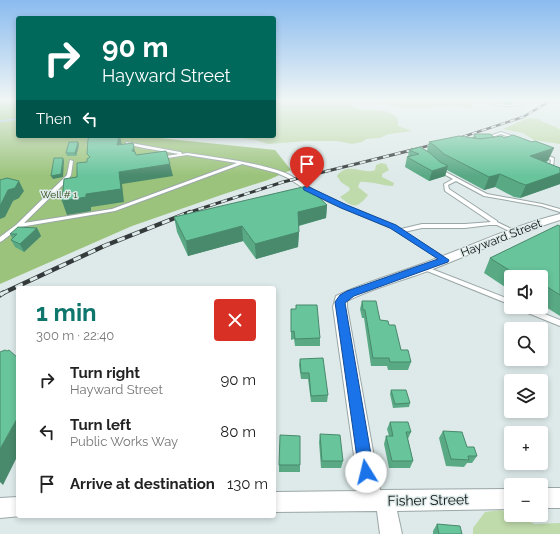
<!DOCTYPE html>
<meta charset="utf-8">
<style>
body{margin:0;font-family:Raleway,sans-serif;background:#f6f6f6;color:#222;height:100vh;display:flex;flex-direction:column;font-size:15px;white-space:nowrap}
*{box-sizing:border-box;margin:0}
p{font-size:13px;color:#767676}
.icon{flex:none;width:22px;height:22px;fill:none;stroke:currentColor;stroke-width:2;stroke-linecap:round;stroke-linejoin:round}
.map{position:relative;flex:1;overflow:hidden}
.sheet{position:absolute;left:16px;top:286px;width:260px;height:232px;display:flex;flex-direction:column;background:#fff;border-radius:4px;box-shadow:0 2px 6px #0003}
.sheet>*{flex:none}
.hud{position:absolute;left:16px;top:16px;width:260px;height:122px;border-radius:4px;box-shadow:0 2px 6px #0003;background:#00695c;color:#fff;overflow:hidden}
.tools{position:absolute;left:504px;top:270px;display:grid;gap:8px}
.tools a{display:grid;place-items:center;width:44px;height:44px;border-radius:4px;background:#fff;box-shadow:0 2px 6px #0003;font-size:20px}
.pin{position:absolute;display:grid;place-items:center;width:34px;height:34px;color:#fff;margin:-41px -17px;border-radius:50% 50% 50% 0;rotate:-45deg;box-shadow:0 0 4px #0007}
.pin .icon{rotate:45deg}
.me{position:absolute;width:44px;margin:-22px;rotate:351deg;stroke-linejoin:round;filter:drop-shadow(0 0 3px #0008)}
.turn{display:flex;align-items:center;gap:14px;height:84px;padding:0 20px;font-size:18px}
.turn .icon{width:52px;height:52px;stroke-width:2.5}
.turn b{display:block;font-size:28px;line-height:34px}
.then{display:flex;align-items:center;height:38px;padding:0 20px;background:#0003;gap:8px;font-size:15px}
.round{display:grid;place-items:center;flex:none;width:42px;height:42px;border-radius:4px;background:#f6f6f6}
.summary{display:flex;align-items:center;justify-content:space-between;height:68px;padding:0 20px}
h1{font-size:24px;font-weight:700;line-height:30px;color:#0f766e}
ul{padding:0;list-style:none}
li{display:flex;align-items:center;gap:12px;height:52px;padding:0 20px}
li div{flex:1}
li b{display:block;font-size:15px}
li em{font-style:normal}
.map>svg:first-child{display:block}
</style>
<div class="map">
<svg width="560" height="534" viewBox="0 0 560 534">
<rect width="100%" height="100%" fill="#ddeae9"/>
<g fill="#bfdaab">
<path d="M274 101H353L350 105C363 116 384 103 398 119V126L412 131 389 134 379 138 366 139 362 142 352 144 337 141H306L268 144 256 140 225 136H274Z"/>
<path d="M378 101H469L474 106C468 110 460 105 453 106 427 106 402 113 378 101Z"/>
<polygon points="528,118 537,119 560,129 560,144 534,140 523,133 503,129"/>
<path d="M381 163 386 164 389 170 382 174V177L394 183 393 186C383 186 369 181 360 182L358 187 368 195C357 209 353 208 340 197L349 191 350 188 341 182 337 176C347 161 364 175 375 170L376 165Z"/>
<polygon points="501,510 535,524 560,523 560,534 473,534 473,528 485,512"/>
</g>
<polygon fill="#9bc37b" points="0,101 18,101 18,136 140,136 275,150 291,170 268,180 224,194 132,226 0,284"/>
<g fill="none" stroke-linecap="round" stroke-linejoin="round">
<polyline stroke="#9ec5fa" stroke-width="1.5" points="0,121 18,119"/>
<defs>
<g id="service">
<path d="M483 101C492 101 500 105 508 105 515 105 521 101 527 101 513 110 498 106 483 101Z"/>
<polygon points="501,132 519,138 520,139 517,140 501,134 486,139 484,138"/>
<path d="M126 142 180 152H181L182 154 187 153C218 158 250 161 280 171 293 175 304 185 317 192 342 205 369 215 395 226L401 229 422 224H465L491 222 445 191 444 184 453 179 438 171V170L440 169 487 194 542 204 560 209V212L541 206 484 196 456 181 448 185 449 189 497 221V222L518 232 517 233H513L497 225H489L465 228H422L404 232 447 259 448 260 445 262 391 228 329 202 311 193 288 178 277 173 242 164 115 211 20 227 2 241 0 242V237L16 225 64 178 67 175 70 160 73 161 71 175 68 180 24 223 112 209 237 163 187 155 161 159H160V157L179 154 144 148 126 144Z"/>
<polygon points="542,154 544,154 554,158 553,167 547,170 545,170 545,168 550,165 551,160 542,156"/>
<polygon points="424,266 511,300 511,305 422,269 421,268"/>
<polygon points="517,307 527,307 560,320 560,326 518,309"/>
</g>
<g id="minor">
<path d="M560 214V220C515 234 472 254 428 271 401 281 373 288 347 301V307L380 490 511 489V509L397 511 402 534H380L377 511 274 512V492L359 491 333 307 336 296C363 283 392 275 419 265 466 248 512 226 560 214Z"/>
<rect x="541" y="488" width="19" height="20"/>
<polygon points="18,497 18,516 21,516 0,518 0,498"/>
</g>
</defs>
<use href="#service" stroke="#9ba7a7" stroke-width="2"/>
<use href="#minor" stroke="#9ba7a7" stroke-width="2"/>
<polyline stroke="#9da8a7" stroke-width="1" stroke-dasharray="1.5 1.5" stroke-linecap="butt" points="77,151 86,142 89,136"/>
<polyline stroke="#9da8a7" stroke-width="1.5" stroke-dasharray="2 2" stroke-linecap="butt" points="76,151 78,150"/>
<use href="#service" fill="#fff" fill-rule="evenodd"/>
<use href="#minor" fill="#fff" fill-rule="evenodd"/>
<defs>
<g id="rail-far3">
<polyline points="453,140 523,117 550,101"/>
<polyline points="408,151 439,143"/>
</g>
<polyline id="rail-far2" points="187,213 283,182 412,150"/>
<polyline id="rail-far1" points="1,294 104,246 190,212"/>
<polyline id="rail" points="0,295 3,293"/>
</defs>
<use href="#rail-far3" stroke="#353b3b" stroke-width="2.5"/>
<use href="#rail-far2" stroke="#353b3b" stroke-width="3"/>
<use href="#rail-far1" stroke="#353b3b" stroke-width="4.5"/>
<use href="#rail" stroke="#353b3b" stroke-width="5"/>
<use href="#rail-far3" stroke="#ddeae9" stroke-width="1.5" stroke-dasharray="5" stroke-linecap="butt"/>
<use href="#rail-far2" stroke="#ddeae9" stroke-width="2" stroke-dasharray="6" stroke-linecap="butt"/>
<use href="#rail-far1" stroke="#ddeae9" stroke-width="3" stroke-dasharray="8" stroke-linecap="butt"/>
<use href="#rail" stroke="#ddeae9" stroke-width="3.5" stroke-dasharray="11" stroke-linecap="butt"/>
</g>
<g fill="#59a985">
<polygon points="497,101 515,101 508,104"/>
<polygon points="474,135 504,138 548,161 545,162 560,168 560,184 520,198 514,197 495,187 484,190 447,170 445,176 429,181 405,167 407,157 408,157 409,150 427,151 429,142 473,138"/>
<polygon points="78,142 79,145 76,156 67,156 66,153"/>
<polygon points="327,205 326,218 299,226 298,247 256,259 243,241 188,256 177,232 174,217"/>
<polygon points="560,226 560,316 541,304 541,277 511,277 511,291 484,273 490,258"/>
<polygon points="37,228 41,236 24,252 15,247 11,240 12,238 10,234"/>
<polygon points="362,301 380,320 389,325 401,350 411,362 408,370 388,370 387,366 371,366 364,318 362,318 360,309"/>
<polygon points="291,309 320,338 320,346 295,346 294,339 291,340"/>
<polygon points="300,359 328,395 327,402 311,402 308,379 301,379 299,365"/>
<polygon points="391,390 410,403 409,407 393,408 390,394"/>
<polygon points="390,422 411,432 408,439 413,461 410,468 389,468 384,444 386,436 389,436 387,429"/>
<polygon points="443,431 467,447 477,456 472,463 467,463 464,467 446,466 439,438"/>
<polygon points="320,434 343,461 341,468 321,468 319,442"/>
<rect x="279" y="465" width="21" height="7"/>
<polygon points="437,524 462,534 433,534 433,531"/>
</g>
<g fill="#49896c">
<polygon points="509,101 515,101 508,104"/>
<polygon points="119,136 120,136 122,145 117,145"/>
<polygon points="78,142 79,145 76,156 75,153"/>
<polygon points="133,143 137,159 132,151"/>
<polygon points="554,148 548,161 525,168 530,156"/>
<polygon points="63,158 64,161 63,177 53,179 51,176"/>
<polygon points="170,164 173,176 122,184 124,202 91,207 91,211 67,215 62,201 86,194 119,172"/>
<polygon points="448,166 445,176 429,181 432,171"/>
<polygon points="560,173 560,184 520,198 526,185"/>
<polygon points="500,174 495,187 484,190 489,177"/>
<polygon points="19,181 24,191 19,198 13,201 5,217 0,219 0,206 8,190"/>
<polygon points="327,205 326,218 297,226 298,212"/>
<polygon points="242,226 243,241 188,256 186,241"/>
<polygon points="37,228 41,236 24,252 20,244"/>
<polygon points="299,232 298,247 256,259 255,244"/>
<polygon points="18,417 18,455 3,485 0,482 0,449"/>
</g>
<g fill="#68c49b" stroke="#49896c">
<polygon points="476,134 490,134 494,137 480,139 472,138 476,137 474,135"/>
<polygon points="513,135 532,142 535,141 554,148 530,156 560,168 560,173 526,185 520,183 500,174 489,177 444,154 435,146 429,142 459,136 480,139 502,136 504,138"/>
<polygon points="91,136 119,136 117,145 133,143 134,147 132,151 135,152 136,155 166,151 170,164 119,172 121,189 86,194 86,197 62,201 64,179 77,177 77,163 87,162 87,159 90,157 87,154 88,139"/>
<polygon points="69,142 78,142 75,153 66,153"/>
<polygon points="420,147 430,153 440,162 448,166 432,171 407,157 419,154 409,150"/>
<polygon points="54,158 63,158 61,174 51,176"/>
<polygon points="7,178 19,181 15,188 8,190 0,206 0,180"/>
<polygon points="307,186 327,205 298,212 299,232 255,244 242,226 186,241 174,217"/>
<polygon points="558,225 560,226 560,295 541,283 541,277 520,277 490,258"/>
<polygon points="18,227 37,228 20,244 11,240 17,234 10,234"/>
<polygon points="362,301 376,301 380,320 388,321 389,325 395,325 401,350 408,350 411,362 390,362 389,358 373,358 365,310 363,310"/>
<polygon points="296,305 317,305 320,338 295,339 294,331 291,332 291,309 296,309"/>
<polygon points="5,350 7,351 9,350 18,358 18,417 0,449 0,352"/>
<polygon points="323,358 328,395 311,396 309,373 301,373 300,359"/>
<polygon points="274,387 275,387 274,417"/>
<polygon points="391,390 406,390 410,403 395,404"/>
<polygon points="390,422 408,422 411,432 406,432 413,461 392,461 386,436 393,436"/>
<polygon points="443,431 462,432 467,447 474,447 477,456 468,456 469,460 451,459"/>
<polygon points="320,434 340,435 343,461 322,461"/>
<polygon points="280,435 300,436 300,465 279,465"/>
<polygon points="437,524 460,526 462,534 439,534"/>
</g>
<linearGradient id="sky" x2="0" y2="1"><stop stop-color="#8abbef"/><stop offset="0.57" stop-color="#f0f6f5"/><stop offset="1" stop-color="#f0f6f5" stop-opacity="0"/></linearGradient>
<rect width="560" height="176" fill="url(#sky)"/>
<polygon fill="#1a73e8" stroke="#114b97" points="307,186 347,205 396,225 449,260 448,262 354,296 345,303 374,472 372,477 366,479 361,477 359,472 335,302 340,295 347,291 438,259 390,228 341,208 304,190 303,188"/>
<g text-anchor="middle" stroke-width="3" stroke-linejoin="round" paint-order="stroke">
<g font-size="10" fill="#2c4512" stroke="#ddeae9">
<text x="59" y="198">Well # 1</text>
</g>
<g font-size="12" fill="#0c1010" stroke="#ddeae9">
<text transform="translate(501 238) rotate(-21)" y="4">Hayward Street</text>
</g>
<g font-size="14" fill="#0c1010" stroke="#ddeae9">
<text transform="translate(428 500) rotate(-1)" y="5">Fisher Street</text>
</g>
</g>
</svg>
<div class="tools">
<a><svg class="icon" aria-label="sound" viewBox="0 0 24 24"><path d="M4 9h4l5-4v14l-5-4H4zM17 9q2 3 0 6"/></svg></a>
<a><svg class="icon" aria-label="search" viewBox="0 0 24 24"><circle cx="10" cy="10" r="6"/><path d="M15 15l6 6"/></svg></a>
<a><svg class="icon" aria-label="layers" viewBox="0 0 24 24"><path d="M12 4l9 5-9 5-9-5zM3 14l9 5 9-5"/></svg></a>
<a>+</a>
<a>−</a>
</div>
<div class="pin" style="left:307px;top:188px;background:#d93025"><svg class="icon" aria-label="arrive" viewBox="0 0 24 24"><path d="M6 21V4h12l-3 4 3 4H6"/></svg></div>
<svg class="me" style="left:366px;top:472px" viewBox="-20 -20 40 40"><circle r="19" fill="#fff"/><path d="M0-13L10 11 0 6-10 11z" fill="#1a73e8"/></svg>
<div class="hud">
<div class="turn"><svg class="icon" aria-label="right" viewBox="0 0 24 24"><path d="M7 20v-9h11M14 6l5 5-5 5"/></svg><div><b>90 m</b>Hayward Street</div></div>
<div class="then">Then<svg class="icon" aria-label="left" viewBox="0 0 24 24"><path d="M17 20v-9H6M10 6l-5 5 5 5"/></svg></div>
</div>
<section class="sheet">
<div class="summary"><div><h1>1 min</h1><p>300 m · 22:40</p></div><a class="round" style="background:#d93025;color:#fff"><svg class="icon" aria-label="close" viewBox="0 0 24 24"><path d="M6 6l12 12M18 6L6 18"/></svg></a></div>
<ul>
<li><svg class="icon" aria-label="right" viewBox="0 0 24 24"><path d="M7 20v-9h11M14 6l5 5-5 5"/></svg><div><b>Turn right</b><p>Hayward Street</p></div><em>90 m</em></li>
<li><svg class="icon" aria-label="left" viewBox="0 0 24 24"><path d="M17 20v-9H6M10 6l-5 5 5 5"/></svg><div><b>Turn left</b><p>Public Works Way</p></div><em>80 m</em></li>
<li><svg class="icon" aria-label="arrive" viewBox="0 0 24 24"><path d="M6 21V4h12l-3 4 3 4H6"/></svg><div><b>Arrive at destination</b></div><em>130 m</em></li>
</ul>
</section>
</div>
